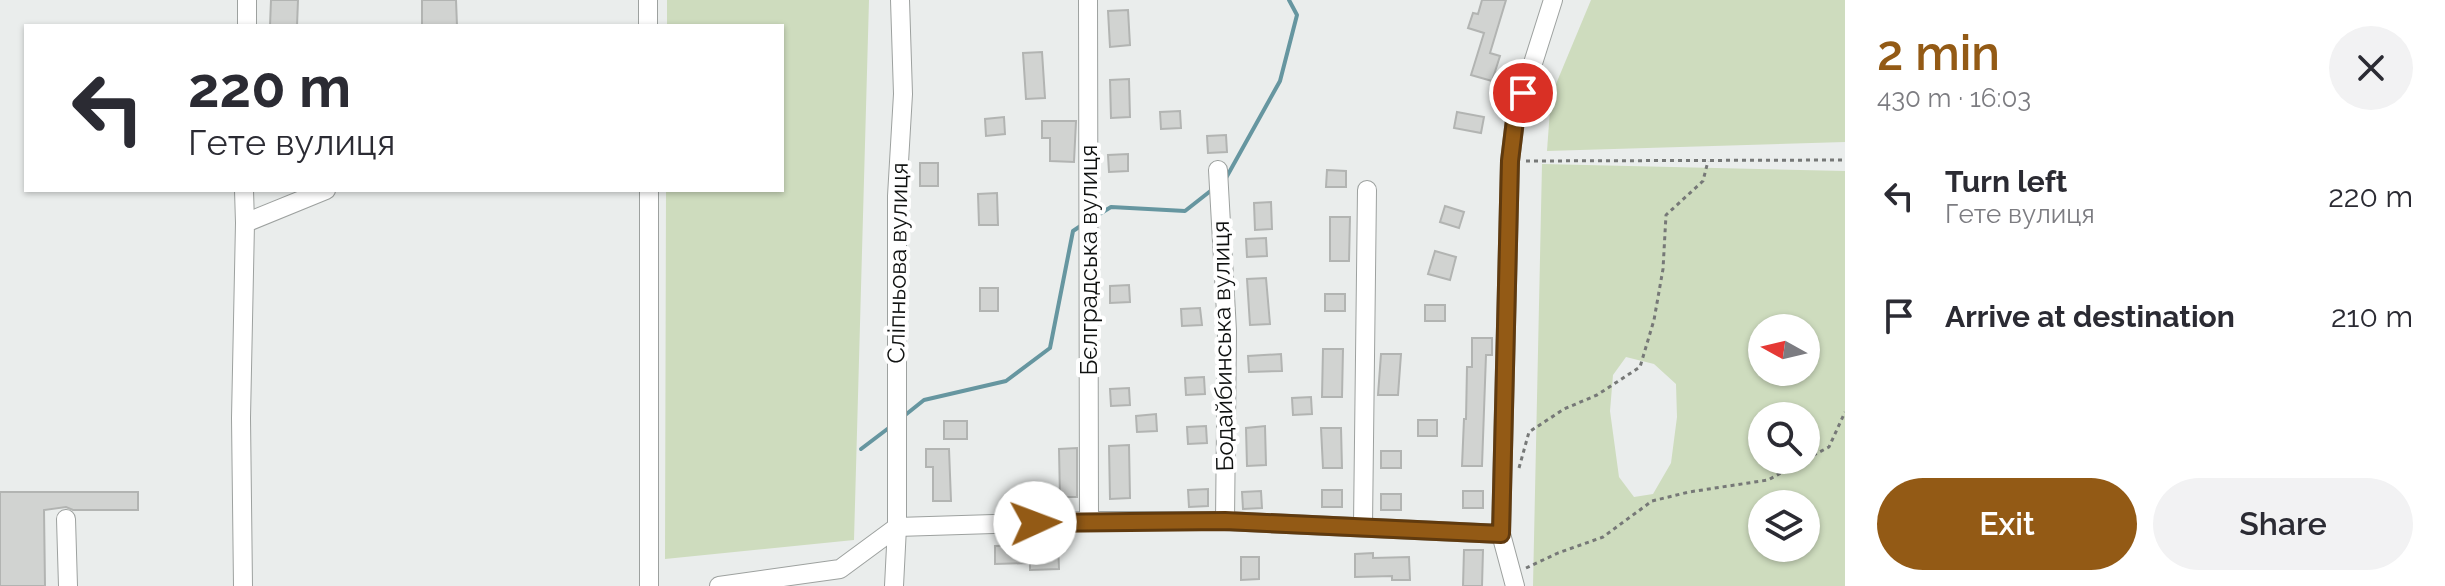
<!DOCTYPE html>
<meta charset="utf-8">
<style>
body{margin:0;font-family:Raleway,sans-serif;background:#f2f2f3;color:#2b2b33;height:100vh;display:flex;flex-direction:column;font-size:30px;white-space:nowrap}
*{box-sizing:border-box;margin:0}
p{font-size:26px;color:#7c7c81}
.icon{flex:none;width:44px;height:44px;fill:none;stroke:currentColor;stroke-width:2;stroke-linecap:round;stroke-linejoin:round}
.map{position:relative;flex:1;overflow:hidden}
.details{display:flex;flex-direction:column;background:#fff;width:600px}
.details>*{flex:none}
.guide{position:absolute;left:24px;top:24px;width:760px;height:168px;border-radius:0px;box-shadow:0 2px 6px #0004;background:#fff;color:#2b2b33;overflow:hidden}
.needle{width:52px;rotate:278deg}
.fabs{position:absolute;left:1748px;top:314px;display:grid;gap:16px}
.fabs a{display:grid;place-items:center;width:72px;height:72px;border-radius:50%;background:#fff;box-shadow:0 2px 6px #0004;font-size:40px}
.pin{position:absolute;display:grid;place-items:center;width:68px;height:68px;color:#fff;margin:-34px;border:4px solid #fff;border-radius:50%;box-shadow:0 2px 8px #0007}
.me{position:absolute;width:88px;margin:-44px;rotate:88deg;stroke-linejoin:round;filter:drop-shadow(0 0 6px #0008)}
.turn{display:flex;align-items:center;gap:28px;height:168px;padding:0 32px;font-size:36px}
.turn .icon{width:104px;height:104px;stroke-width:2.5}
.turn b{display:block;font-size:56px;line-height:68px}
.round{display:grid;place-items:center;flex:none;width:84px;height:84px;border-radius:42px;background:#f2f2f3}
.head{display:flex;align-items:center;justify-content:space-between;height:136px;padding:0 32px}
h1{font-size:48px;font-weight:600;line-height:60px;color:#935a15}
.primary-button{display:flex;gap:16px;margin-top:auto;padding:16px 32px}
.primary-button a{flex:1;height:92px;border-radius:48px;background:#935a15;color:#fff;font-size:32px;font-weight:600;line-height:92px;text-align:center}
.primary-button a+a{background:#f2f2f3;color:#2b2b33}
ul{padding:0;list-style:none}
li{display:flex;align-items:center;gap:24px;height:120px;padding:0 32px}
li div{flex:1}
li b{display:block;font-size:30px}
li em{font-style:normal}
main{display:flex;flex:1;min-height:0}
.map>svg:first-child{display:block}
</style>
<main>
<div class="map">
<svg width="1845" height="586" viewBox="0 0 1845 586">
<rect width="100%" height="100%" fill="#eaedec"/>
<g fill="#cedcbe" fill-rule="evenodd">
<polygon points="667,0 869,0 854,540 665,559 666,190 782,190 782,26 667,26"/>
<polygon points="1591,0 1845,0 1845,142 1547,151 1551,96"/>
<path d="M1542 164 1845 171V586H1533ZM1806 328V372H1762V328ZM1626 357 1654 364 1676 384 1677 417 1671 463 1653 494 1634 497 1619 477 1610 411 1613 375ZM1762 416H1806V460H1762ZM1762 504H1806V548H1762Z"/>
</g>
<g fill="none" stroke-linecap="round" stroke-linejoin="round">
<g stroke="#6696a0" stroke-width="4">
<polyline points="1226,178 1280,81 1297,15 1289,0"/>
<polyline points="1093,218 1111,207 1185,211 1213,189"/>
<polyline points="904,416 924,400 1006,381 1050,348 1073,231 1082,225"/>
<polyline points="861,449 890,427"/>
</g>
</g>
<g fill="#d1d3d1" stroke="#b2b4b2" stroke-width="2">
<polygon points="271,0 298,0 297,26 270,26"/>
<polygon points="422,0 456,0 457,26 422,26"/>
<polygon points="1482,0 1506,0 1490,53 1500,56 1492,81 1471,75 1484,33 1468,28 1473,13 1478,14"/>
<polygon points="1128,10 1130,45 1110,47 1108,11"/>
<polygon points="1042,52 1045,98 1026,99 1023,53"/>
<polygon points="1129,79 1130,117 1111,118 1110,80"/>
<polygon points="1180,111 1181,128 1161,129 1160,112"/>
<polygon points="1457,112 1484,117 1481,133 1454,128"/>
<polygon points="1004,117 1005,134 986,136 985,119"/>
<polygon points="1042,121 1076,121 1074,162 1050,161 1050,138 1042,138"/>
<polygon points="1226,135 1227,152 1208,153 1207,136"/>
<polygon points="1128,154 1128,171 1109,172 1108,155"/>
<rect x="920" y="163" width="18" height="23"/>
<polygon points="1327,170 1346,171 1346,187 1326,187"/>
<polygon points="997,193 998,225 979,225 978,194"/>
<polygon points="1271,202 1272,229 1255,230 1254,203"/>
<polygon points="1445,206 1464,212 1459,228 1440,222"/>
<polygon points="1330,217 1350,217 1349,261 1330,261"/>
<polygon points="1266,238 1267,256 1247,257 1246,239"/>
<polygon points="1435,251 1456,257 1450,280 1428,274"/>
<polygon points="1266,278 1270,324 1250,325 1247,279"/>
<polygon points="1129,285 1130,302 1110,303 1110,286"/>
<rect x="980" y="288" width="18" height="23"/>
<rect x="1325" y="294" width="20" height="17"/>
<rect x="1425" y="305" width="20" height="16"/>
<polygon points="1200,308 1202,325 1182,326 1181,309"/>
<polygon points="1472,338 1492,338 1492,355 1486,355 1482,466 1462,466 1464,419 1466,419 1467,367 1472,367"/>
<polygon points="1323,349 1343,349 1342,397 1322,397"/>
<polygon points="1281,354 1282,371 1249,372 1248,356"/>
<polygon points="1381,354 1401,354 1398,395 1378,395"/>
<polygon points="1204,377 1205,394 1186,395 1185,378"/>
<polygon points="1129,388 1130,405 1111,406 1110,389"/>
<polygon points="1311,397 1312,414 1293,415 1292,398"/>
<polygon points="1156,414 1157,431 1137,432 1136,416"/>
<rect x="1418" y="420" width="19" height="16"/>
<rect x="944" y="421" width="23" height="18"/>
<polygon points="1206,426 1207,443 1188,444 1187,427"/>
<polygon points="1265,426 1266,465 1247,466 1246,428"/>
<polygon points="1321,428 1341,428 1342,468 1323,468"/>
<polygon points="1129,445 1130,498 1110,499 1109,446"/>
<polygon points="1077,448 1077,497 1060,497 1059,449"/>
<polygon points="926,449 949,449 951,501 933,501 933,467 926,467"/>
<rect x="1381" y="451" width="20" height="17"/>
<polygon points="1208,489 1208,506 1189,507 1188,490"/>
<rect x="1322" y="490" width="20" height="17"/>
<polygon points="1261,491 1262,508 1243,509 1242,492"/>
<rect x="1463" y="491" width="20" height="17"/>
<polygon points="0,492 138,492 138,510 73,510 66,507 44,510 45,586 0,586"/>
<rect x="1381" y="494" width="20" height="16"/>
<polygon points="1058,541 1059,569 1030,570 1030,563 995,564 995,546 1030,545 1030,542"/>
<polygon points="1464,550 1483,550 1482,586 1463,586"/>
<polygon points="1373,553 1373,558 1409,557 1410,580 1392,580 1392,576 1355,577 1355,554"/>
<polygon points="1241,557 1259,557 1259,579 1241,580"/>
</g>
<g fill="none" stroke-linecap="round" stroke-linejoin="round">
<defs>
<g id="minor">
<polyline points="648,0 648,26"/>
<polyline points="1088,0 1089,521"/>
<polyline points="247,26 247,0"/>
<polyline points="1218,170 1227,331 1225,521"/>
<polyline points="244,190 245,223"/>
<polyline points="649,190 649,586"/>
<polyline points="66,519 68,586"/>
<polyline points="1363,525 1367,190"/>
<polyline points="243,586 241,418 245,223 326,190"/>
<polyline points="719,586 840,569 897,527 1089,521 1225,521 1501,534"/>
<polyline points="894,586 897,527 897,196 903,94 900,0"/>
<polyline points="1515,586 1501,534 1510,161 1515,120 1553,0"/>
</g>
</defs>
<use href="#minor" stroke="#9da19f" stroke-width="20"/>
<g stroke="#767877" stroke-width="3" stroke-dasharray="4 4" stroke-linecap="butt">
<polyline points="1526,161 1845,160"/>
<polyline points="1806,459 1829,447 1845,412"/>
<polyline points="1519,468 1529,432 1564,409 1597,395 1640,367 1654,320 1663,269 1666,215 1703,181 1708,161"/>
<polyline points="1526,568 1558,553 1603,537 1652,501 1689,492 1768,480 1805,460"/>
</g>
<use href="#minor" stroke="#fff" stroke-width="18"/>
</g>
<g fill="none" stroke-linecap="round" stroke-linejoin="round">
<defs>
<polyline id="route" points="1035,523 1225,521 1501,534 1510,161 1515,120 1523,93"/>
</defs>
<use href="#route" stroke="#603a0e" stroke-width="20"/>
<use href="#route" stroke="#935a15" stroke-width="14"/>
</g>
<g text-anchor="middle" stroke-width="8" stroke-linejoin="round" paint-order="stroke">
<g font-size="24" fill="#101211" stroke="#fff">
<text transform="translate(1089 260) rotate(-90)" y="8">Бєлградська вулиця</text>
<text transform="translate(898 263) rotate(-89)" y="8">Сліпньова вулиця</text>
<text transform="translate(1223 346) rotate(-91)" y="8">Бодайбинська вулиця</text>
</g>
</g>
</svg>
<div class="fabs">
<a><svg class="needle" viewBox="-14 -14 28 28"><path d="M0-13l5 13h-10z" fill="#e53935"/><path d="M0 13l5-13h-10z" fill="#7c7c81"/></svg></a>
<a><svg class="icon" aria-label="search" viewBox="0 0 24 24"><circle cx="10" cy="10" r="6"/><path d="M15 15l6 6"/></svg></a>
<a><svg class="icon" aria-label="layers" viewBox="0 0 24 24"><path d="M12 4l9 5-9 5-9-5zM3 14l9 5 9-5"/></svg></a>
</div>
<div class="pin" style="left:1523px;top:93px;background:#d93025"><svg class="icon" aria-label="arrive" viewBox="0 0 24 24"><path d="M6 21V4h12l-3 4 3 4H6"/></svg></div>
<svg class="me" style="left:1035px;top:523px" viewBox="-20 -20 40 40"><circle r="19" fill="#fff"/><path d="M0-13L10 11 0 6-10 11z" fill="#935a15"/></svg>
<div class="guide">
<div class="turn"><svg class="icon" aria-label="left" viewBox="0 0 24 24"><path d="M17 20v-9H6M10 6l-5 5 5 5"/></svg><div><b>220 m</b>Гете вулиця</div></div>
</div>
</div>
<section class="details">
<div class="head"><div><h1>2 min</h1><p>430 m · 16:03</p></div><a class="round"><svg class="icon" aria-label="close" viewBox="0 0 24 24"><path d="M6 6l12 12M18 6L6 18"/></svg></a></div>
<ul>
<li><svg class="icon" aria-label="left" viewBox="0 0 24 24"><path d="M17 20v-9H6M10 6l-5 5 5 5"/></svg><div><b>Turn left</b><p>Гете вулиця</p></div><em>220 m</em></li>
<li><svg class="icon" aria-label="arrive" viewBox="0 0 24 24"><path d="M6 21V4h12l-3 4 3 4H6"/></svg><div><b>Arrive at destination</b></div><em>210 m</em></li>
</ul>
<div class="primary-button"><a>Exit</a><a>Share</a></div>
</section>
</main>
